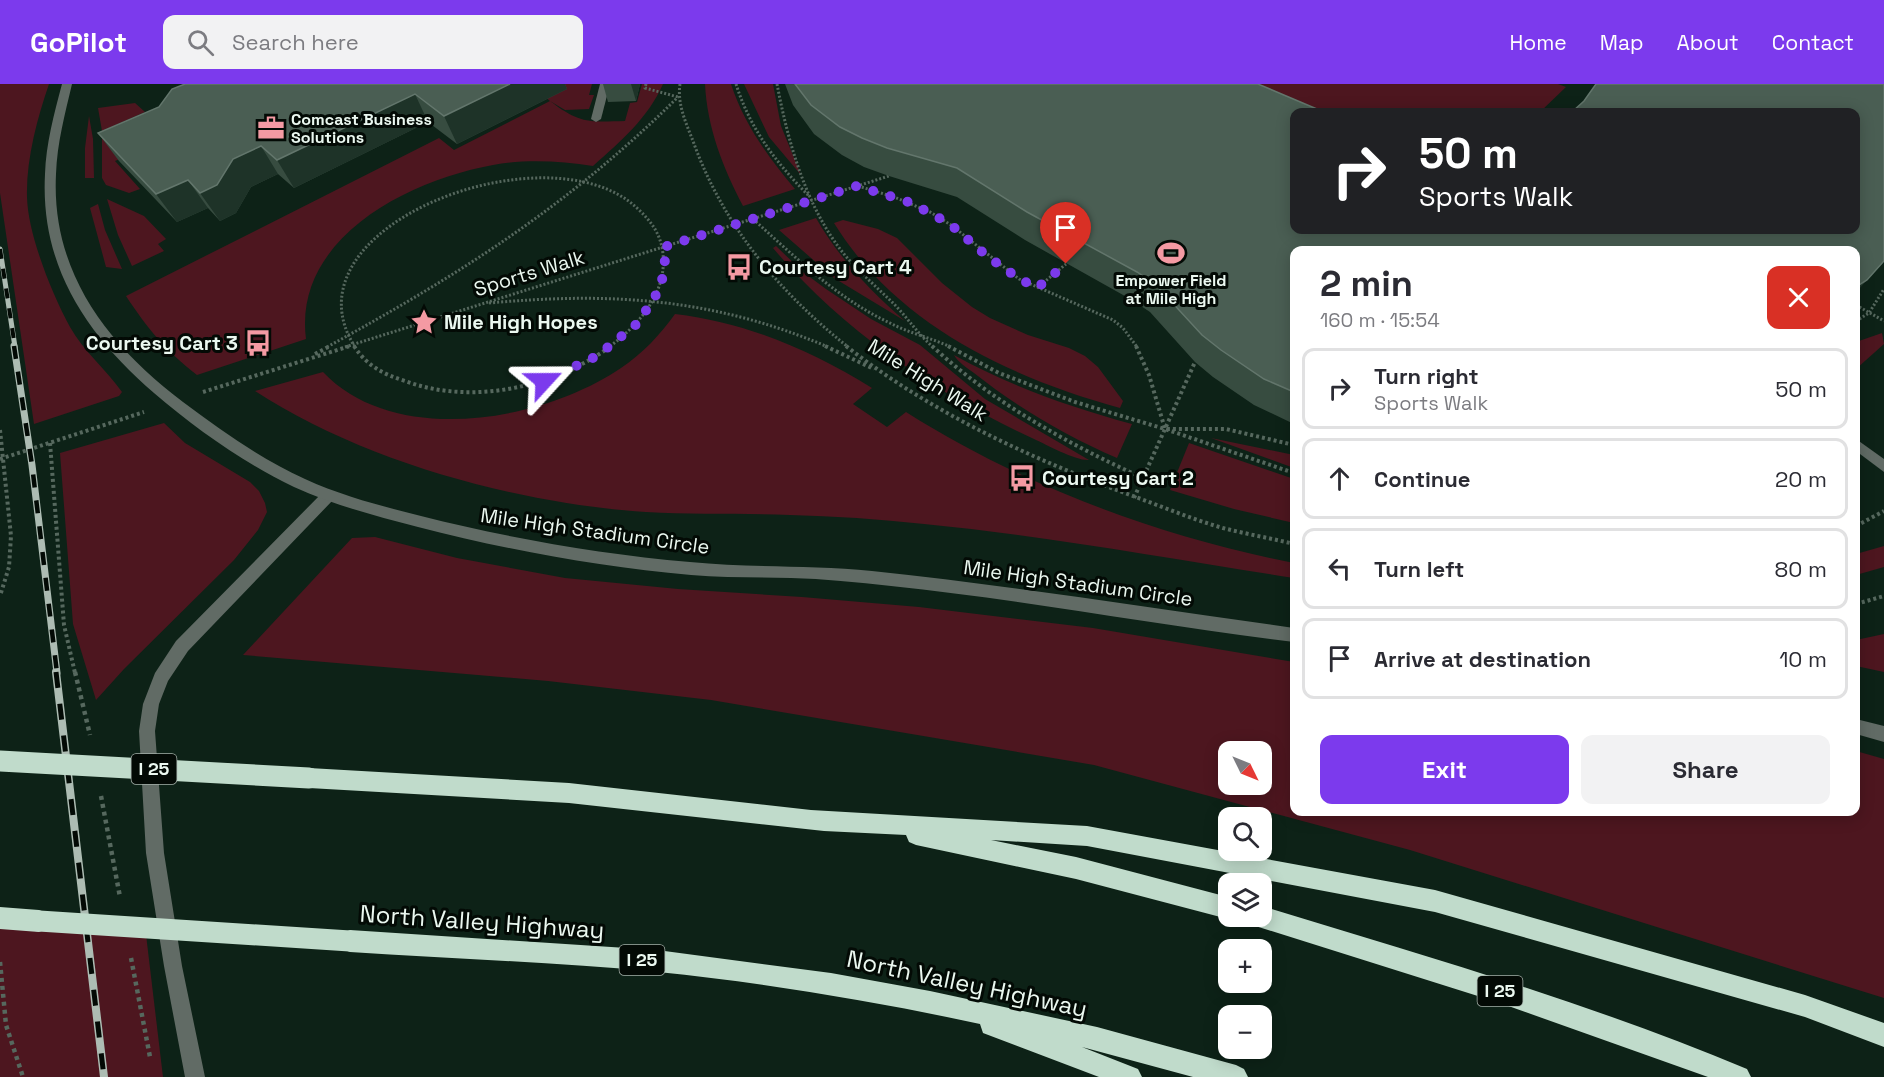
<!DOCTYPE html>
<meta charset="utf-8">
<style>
body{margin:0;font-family:"Space Grotesk",sans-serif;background:#f2f2f3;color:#2b2b33;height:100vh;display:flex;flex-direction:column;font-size:22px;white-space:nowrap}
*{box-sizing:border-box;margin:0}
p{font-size:20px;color:#7c7c81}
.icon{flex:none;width:33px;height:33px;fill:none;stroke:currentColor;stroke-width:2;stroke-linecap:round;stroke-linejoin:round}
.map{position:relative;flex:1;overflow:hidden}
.sheet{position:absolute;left:1290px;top:162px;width:570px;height:570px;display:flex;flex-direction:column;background:#fff;border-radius:12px;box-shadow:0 3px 15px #0003}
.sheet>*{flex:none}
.guide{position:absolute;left:1290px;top:24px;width:570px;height:126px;border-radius:12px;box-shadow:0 3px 15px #0003;background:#202124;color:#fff;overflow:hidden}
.needle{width:39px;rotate:133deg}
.controls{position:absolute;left:1218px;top:657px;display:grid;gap:12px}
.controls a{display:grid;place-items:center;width:54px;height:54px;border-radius:12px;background:#fff;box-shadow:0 3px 15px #0003;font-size:30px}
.pin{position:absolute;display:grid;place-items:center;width:51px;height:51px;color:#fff;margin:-62px -26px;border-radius:50% 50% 50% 0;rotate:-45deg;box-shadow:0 0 6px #0007}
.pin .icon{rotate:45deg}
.me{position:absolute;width:66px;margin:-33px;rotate:66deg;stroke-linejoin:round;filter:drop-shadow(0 0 4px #0008)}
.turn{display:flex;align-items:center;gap:21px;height:126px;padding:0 30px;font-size:27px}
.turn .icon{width:78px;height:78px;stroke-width:2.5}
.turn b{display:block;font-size:42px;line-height:51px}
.round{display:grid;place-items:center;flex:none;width:63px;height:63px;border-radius:12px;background:#f2f2f3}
.overview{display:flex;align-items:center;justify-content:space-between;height:102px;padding:0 30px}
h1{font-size:36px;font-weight:600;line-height:45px}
.cta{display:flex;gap:12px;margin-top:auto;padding:12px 30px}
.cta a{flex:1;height:69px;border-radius:12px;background:#7c3aed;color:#fff;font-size:24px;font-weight:600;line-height:69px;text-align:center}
.cta a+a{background:#f2f2f3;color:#2b2b33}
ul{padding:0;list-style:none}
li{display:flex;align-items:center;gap:18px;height:81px;margin:0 12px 9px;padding:0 18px;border:3px solid #e1e1e2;border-radius:12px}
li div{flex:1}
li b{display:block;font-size:22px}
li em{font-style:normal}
header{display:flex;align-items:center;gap:36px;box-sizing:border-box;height:84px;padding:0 30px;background:#7c3aed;color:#fff}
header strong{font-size:28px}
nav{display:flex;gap:33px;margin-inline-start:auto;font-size:21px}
.search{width:420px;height:54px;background:#f2f2f3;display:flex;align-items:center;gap:15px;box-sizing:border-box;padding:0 21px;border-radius:12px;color:#7c7c81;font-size:22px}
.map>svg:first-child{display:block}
</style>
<header>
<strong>GoPilot</strong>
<div class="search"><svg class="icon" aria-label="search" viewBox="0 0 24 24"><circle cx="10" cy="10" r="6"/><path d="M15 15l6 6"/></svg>Search here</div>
<nav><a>Home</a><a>Map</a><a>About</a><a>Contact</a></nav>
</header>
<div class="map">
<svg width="1884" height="993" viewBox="0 0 1884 993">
<rect width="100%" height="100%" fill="#0d2217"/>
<g fill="#4d161f" fill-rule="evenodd">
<path d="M0 0H49C37 35 26 76 27 113 28 151 52 210 70 243 84 268 106 285 122 308L119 312 34 340 0 109Z"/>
<path d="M550 0H592L589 11H594L589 25 565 26 550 17C580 40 589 38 625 37L630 19 637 18 642 0H663C648 34 621 57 593 82 560 77 526 75 493 81 409 96 293 154 306 255L197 291C166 267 147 244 126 212L439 54 454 66 550 17 545 13Z"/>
<path d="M705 0H731C744 40 768 73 795 105L743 122C723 84 707 43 705 0Z"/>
<polygon points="744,0 773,0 781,42 801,91 769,53"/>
<polygon points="1258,0 1558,0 1566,3 1540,28 1319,28"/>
<polygon points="135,19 145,28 102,47 98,24"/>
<polygon points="89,32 93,55 94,94 85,94 85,64"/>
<polygon points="102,53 150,62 115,77 140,105 129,109 106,101 102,94"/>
<polygon points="107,115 144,132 166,155 158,160 164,167 132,182 118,151"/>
<polygon points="98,120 105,146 122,185 106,183 90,124"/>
<path d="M816 134C839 174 870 207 905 237L834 194 779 146Z"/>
<path d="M843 136 878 145 897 154 942 199 972 223 990 234 1028 251 1069 264 1085 272 1098 283 1123 317 1120 324C1009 293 897 241 834 139Z"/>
<path d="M776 162 803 188 826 205 871 235 920 261 985 315 1089 376C1076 377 1047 361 1034 355 935 309 843 247 773 164Z"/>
<path d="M675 230C748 239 810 266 872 304L853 320 887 343 906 328C1023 402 1158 452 1294 479V494C1171 475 1048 452 924 440 879 435 834 432 790 431 742 429 694 431 646 428 518 420 362 377 255 307L323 288C395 364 543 337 621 284 642 270 660 251 675 230Z"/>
<polygon points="1882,249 1884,260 1856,285 1856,258"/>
<path d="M954 271C1010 302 1070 323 1132 340L1117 374C1066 352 1018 324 974 289 967 284 957 277 954 271Z"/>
<polygon points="164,339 185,359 250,398 259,407 265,419 267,428 258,446 234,476 124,585 96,616 73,540 60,369"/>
<polygon points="1211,354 1294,371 1294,384"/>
<polygon points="1189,359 1294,395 1294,439 1234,425 1170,406"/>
<path d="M375 453 457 474 565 494 678 505 802 513 919 523 1093 544 1294 578V728H1856V667L1884 675V914L1410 766 1094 681 711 616 548 597 243 571 352 454ZM1228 668H1262V700H1228Z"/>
<polygon points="1884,462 1884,483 1856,491 1856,470"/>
<polygon points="1884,550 1884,588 1856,582 1856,556"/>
<polygon points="0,828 145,842 163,993 0,993"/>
</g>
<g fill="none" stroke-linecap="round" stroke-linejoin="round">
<g stroke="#56685e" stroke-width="3" stroke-dasharray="2 2" stroke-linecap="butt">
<polyline points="646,0 645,4 678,13"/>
<path d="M680 0C677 20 686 39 693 57 723 141 779 208 848 263"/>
<path d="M736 0C750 45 777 80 810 113"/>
<path d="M777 0C788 58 806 123 844 170 860 189 879 205 896 222 909 236 919 251 933 263"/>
<polyline points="858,102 894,113 930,128 951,141 1019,195 1113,236 1123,244 1137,263"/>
<path d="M753 135C795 173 838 215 890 239 909 249 931 254 951 263"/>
<polyline points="1037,204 1066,180"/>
<path d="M489 219C612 208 713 214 828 263"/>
<polyline points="1856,221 1884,237"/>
<polyline points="1856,237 1869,229 1884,205"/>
<path d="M327 263C459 191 571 120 678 13"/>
<polyline points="345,263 889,92"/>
<path d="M355 263C278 143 548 41 637 124 651 137 661 150 663 170 667 209 639 241 609 263"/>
</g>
<g stroke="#56685e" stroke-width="4" stroke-dasharray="3 3" stroke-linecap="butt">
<path d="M354 262C367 282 383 290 405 297 472 322 555 303 611 262"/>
<polyline points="825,262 874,285"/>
<path d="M846 262C934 331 1036 377 1141 415 1168 425 1195 436 1223 444 1246 450 1270 454 1294 460"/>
<path d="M932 262C994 319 1066 359 1143 394"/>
<polyline points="948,262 999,289 1075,318 1165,345 1294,389"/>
<polyline points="1136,262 1149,291 1165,345 1226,345 1294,361"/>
<polyline points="315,270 330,262"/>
<polyline points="203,308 350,262"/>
<polyline points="0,346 11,452 9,483 0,512"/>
<polyline points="50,359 64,541 75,589"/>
<polyline points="0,375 144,328"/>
<polyline points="1134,414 1195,278"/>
<polyline points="1856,442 1884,427"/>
<polyline points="1856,520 1884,512"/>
</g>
<g stroke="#56685e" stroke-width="4.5" stroke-dasharray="4 4" stroke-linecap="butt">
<polyline points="75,588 90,651"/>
<polyline points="101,712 120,813"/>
<polyline points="131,874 150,973"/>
<polyline points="0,878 6,941 23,993"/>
</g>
<g fill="#616b65" fill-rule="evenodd">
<polygon points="600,0 610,0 601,35 596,38 591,35"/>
<polygon points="1856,355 1884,375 1884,388 1856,367"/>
</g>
<polygon fill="#616b65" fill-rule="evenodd" points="328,406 333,408 335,412 333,416 188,567 168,597 159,620 155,647 164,769 182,882 205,993 185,993 164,882 146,769 139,647 143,620 155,589 176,557 323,408"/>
<g fill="#616b65" fill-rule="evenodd">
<path d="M62 0H72C65 30 57 59 56 90 51 189 108 261 183 318 222 347 261 375 305 395 342 412 381 422 421 432 508 454 600 470 690 478 751 484 812 481 872 487 1013 502 1154 524 1294 544V558C1160 542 1026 516 891 502 857 498 824 495 791 494 758 493 724 494 691 491 600 483 507 466 418 443 376 432 333 421 294 403 244 379 196 345 154 309 87 251 40 183 45 90 46 60 54 30 62 0Z"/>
<polygon points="1856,635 1884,642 1884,658 1856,650"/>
</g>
<g fill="#c0dbcb" fill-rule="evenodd">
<polygon points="309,684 569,699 811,726 1087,742 1435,806 1805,911 1884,939 1884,963 1805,933 1435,828 1087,762 991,756 1076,773 1228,813 1228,832 1234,832 1228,835 1076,795 916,761 909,758 906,751 824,747 569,719 309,704 302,701 299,694 302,687"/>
<path d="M1262 822C1425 872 1590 919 1747 985L1751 993H1708L1500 919 1249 840 1246 832H1262Z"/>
<polygon points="0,823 39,826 47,829 50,837 47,845 39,848 0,845"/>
<path d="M350 846 657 866 831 889 930 907 1097 943 1236 981 1244 985 1248 993H1193L1082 963 1138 985 1142 993H1099L983 949 980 940C874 917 766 899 658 888 556 878 452 875 350 868L342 865 339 857 342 849Z"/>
</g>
<defs>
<polyline id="rail-far2" points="0,165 15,263"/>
<polyline id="rail-far1" points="14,262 32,381 57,589"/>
<polyline id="rail" points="56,588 104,993"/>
</defs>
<use href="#rail-far2" stroke="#adbcb3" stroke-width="5"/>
<use href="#rail-far1" stroke="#adbcb3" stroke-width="7"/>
<use href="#rail" stroke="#adbcb3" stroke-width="8"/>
<use href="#rail-far2" stroke="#030a05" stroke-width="4" stroke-dasharray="10" stroke-linecap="butt"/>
<use href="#rail-far1" stroke="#030a05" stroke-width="4.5" stroke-dasharray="13" stroke-linecap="butt"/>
<use href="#rail" stroke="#030a05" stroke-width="5" stroke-dasharray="16" stroke-linecap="butt"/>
<g stroke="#c0dbcb" stroke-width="21">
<polyline points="0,677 309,694"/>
<polyline points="39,837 350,857"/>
</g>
</g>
<g fill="#374c40">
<polygon points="185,0 565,0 567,5 457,60 428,38 294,104 278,90 251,103 236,129 220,137 208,124 177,138 119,77 98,49 159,23"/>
<polygon points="603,0 640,0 636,17 608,18"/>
<polygon points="785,0 1258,0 1324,28 1294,28 1294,146 1856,146 1856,28 1572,28 1584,17 1596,0 1884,0 1884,177 1856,208 1856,166 1294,166 1294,340 1254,321 1213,293 1195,278 1150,228 1132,216 1025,156 957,113 889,92 864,83 842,71 814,50 793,21"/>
</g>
<g fill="#1e3328">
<polygon points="510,0 565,0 567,5 457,60 444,32"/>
<polygon points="631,0 640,0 636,17"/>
<polygon points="415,10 428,38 294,104 277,76"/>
<polygon points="261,62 278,90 251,103 236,129 220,137 200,109 233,75"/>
<polygon points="188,96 208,124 177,138 156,110"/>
<polygon points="1867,196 1856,208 1856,203"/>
</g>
<g fill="#4a5e53" stroke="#63766c" stroke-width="1.5">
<polygon points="185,0 510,0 444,32 415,10 277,76 261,62 233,75 217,101 200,109 188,96 156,110 98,49 159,23 172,5"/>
<polygon points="795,0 1258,0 1324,28 1294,28 1294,146 1856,146 1856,28 1572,28 1584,17 1596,0 1884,0 1884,177 1867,196 1856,203 1856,166 1294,166 1294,308 1264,295 1221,266 1202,251 1156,201 1137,188 1027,128 957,84 887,64 862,54 840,43 811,21"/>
</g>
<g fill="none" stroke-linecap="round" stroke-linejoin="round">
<polyline stroke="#7c3aed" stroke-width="10" stroke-dasharray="0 18" points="544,297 597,272 638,239 661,203 666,169 664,163 857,102 906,117 928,128 950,140 987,172 1018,194 1037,204 1066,180"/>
</g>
<defs>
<symbol id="office-bare" viewBox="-9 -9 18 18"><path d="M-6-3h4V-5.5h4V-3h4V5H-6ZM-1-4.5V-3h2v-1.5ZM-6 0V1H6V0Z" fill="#f49aa3" stroke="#030a05" stroke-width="2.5" paint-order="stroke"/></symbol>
<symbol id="stadium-bare" viewBox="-9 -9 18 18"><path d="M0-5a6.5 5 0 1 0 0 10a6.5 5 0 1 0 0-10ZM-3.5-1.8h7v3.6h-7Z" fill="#f49aa3" stroke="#030a05" stroke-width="2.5" paint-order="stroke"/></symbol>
<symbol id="bus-bare" viewBox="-9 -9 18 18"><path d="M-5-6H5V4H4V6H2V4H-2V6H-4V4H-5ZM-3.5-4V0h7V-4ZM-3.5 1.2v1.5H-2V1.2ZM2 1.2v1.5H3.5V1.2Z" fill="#f49aa3" stroke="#030a05" stroke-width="2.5" paint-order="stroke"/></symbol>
<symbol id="sight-bare" viewBox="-9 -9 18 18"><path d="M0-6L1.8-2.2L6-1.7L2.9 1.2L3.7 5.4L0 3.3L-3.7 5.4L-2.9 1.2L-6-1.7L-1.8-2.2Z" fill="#f49aa3" stroke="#030a05" stroke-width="2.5" paint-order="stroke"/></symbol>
</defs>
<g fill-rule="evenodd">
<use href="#office-bare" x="252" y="25" width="38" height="38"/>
<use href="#stadium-bare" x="1152" y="150" width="38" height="38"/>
<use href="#bus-bare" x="720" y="164" width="38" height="38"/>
<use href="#sight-bare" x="405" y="219" width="38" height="38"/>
<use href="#bus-bare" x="239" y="240" width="38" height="38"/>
<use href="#bus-bare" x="1003" y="375" width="38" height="38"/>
</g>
<g text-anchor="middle" stroke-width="6" stroke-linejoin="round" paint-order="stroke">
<g font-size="16" font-weight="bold" fill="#ebf8f0" stroke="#030a05" text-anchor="start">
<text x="291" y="41">Comcast Business<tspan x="291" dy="18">Solutions</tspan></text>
<text x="1171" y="202" text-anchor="middle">Empower Field<tspan x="1171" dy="18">at Mile High</tspan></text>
</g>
<g fill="#030a05" stroke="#a5b1aa" stroke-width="1.5">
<rect x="131.5" y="670" width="45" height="30" rx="4.5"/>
<rect x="619.5" y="861" width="45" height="30" rx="4.5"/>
<rect x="1477.5" y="892" width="45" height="30" rx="4.5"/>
</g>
<g font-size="18" font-weight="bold" fill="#ebf8f0">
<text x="154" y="691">I 25</text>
<text x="642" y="882">I 25</text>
<text x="1500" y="913">I 25</text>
</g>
<g font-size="20" font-weight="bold" fill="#ebf8f0" stroke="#030a05" text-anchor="start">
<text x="759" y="190">Courtesy Cart 4</text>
<text x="444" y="245">Mile High Hopes</text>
<text x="238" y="266" text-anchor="end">Courtesy Cart 3</text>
<text x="1042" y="401">Courtesy Cart 2</text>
</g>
<g font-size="20" fill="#ebf8f0" stroke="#030a05">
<text transform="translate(529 189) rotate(-17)" y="7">Sports Walk</text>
<text transform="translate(928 296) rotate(32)" y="7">Mile High Walk</text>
<text transform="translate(595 447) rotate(8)" y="7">Mile High Stadium Circle</text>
<text transform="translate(1078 499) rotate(8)" y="7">Mile High Stadium Circle</text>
</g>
<g font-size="24" fill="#ebf8f0" stroke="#030a05">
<text transform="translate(482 838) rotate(4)" y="8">North Valley Highway</text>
<text transform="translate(967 900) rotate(12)" y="8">North Valley Highway</text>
</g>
</g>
</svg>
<div class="controls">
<a><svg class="needle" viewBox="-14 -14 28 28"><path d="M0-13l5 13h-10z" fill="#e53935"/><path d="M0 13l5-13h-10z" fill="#7c7c81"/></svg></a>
<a><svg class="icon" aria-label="search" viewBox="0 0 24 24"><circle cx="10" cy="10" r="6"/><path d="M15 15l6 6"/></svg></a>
<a><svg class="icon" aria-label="layers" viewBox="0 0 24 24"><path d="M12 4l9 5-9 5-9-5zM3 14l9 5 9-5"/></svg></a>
<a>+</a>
<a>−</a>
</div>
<div class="pin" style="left:1066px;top:180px;background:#d93025"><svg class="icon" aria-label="arrive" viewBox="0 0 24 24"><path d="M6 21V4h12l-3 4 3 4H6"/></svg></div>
<svg class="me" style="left:544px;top:297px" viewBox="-20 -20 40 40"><path d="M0-17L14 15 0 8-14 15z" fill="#7c3aed" stroke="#fff" stroke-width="4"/></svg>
<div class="guide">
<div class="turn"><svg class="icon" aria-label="right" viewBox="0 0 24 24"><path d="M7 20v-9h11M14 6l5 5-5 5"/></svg><div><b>50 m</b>Sports Walk</div></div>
</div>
<section class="sheet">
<div class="overview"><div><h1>2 min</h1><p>160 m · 15:54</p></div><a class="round" style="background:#d93025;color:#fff"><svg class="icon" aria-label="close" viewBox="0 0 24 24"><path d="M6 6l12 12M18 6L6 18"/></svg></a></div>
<ul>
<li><svg class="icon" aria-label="right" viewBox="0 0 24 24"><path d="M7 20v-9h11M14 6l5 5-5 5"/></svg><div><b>Turn right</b><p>Sports Walk</p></div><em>50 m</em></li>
<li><svg class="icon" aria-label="ahead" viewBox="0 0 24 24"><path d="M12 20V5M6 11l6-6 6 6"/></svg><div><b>Continue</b></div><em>20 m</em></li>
<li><svg class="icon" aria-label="left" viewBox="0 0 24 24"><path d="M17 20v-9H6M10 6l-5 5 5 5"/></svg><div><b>Turn left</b></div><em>80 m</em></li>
<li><svg class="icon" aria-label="arrive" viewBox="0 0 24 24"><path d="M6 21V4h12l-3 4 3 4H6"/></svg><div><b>Arrive at destination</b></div><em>10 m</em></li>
</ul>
<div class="cta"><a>Exit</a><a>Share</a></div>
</section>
</div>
